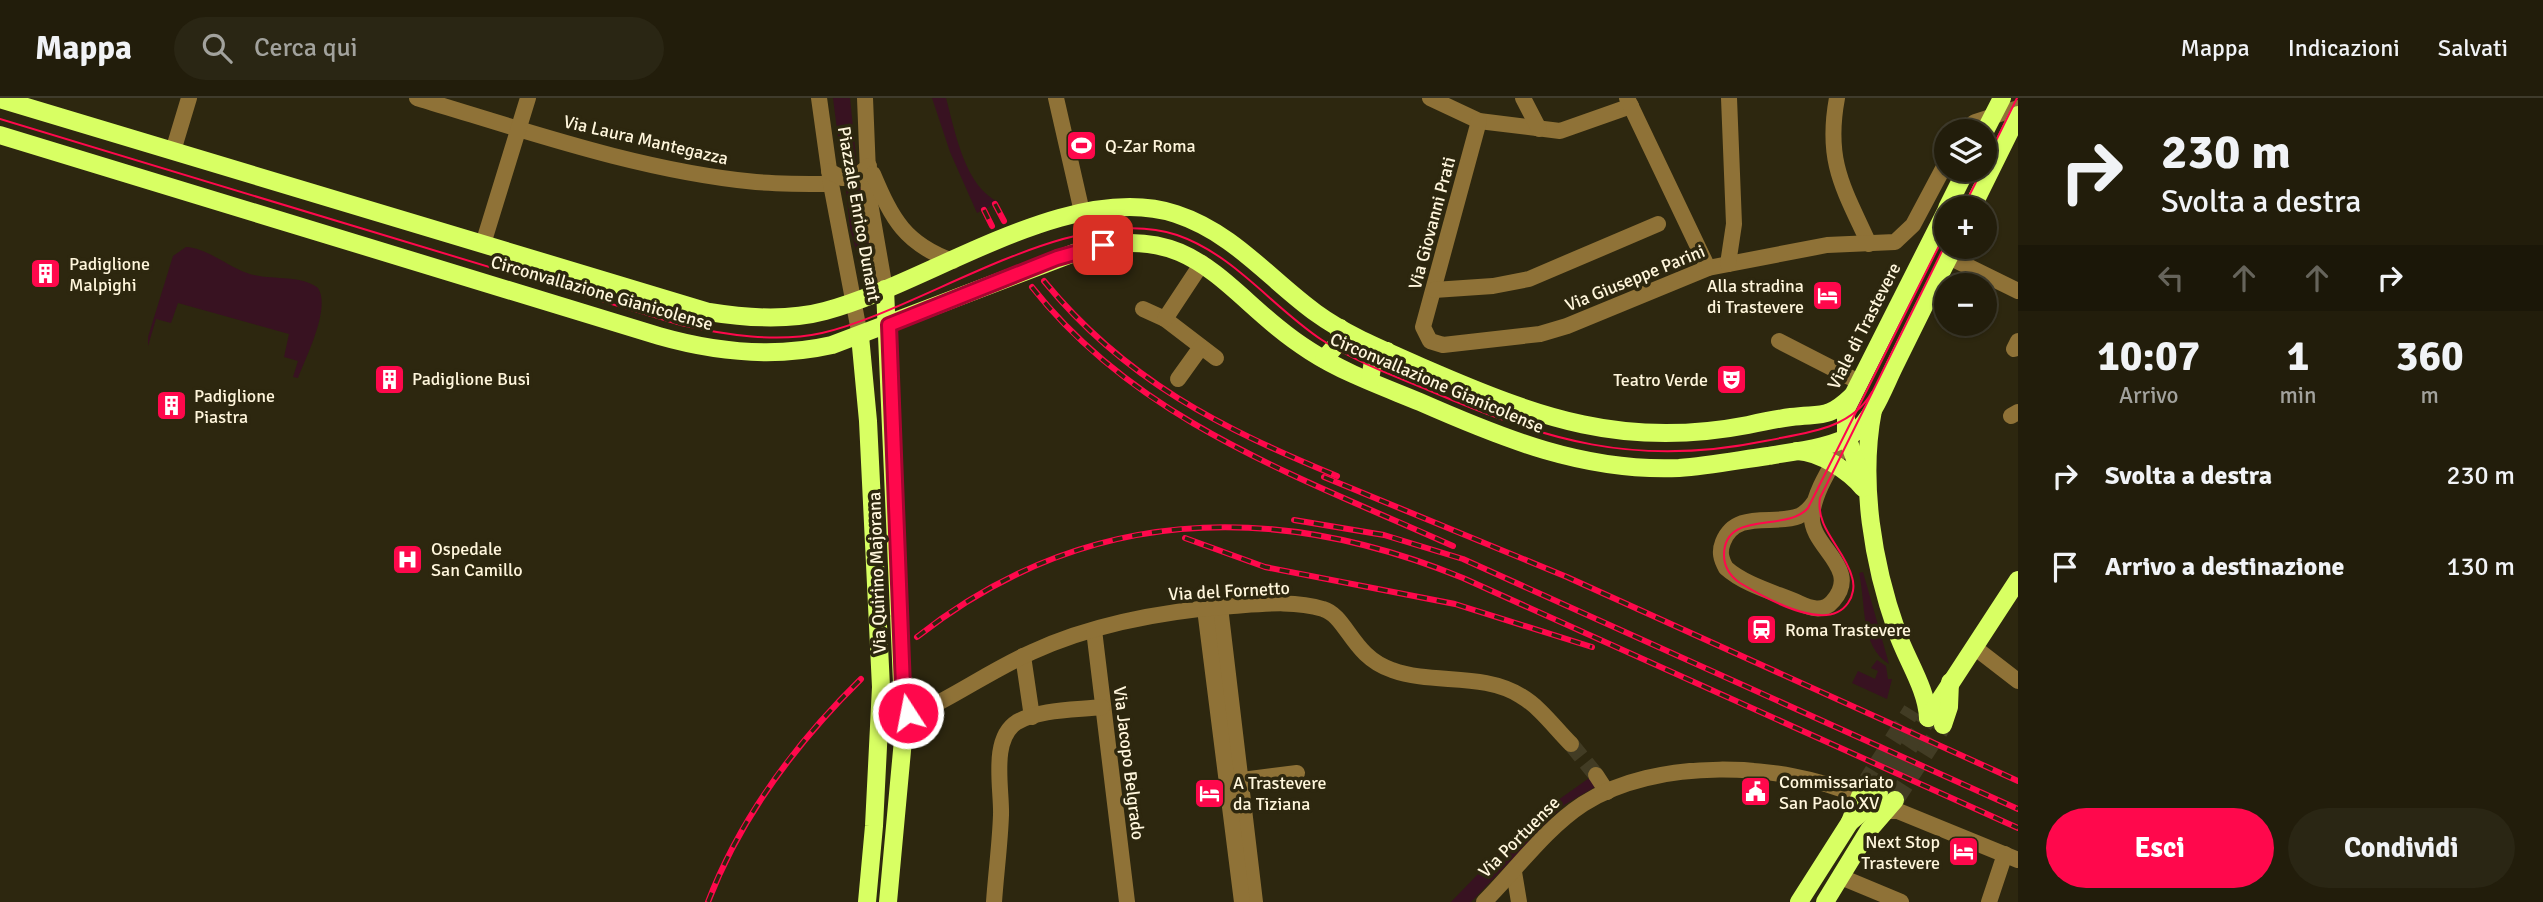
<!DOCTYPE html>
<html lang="it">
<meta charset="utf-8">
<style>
body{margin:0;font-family:Signika,sans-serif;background:#2a2614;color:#f1f3f6;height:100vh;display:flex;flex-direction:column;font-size:26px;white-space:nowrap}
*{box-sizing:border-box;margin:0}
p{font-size:23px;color:#a2a29d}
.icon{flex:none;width:38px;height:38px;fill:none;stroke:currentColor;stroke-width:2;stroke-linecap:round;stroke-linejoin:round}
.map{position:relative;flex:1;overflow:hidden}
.panel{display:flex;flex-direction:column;background:#221d0b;width:525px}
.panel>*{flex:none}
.top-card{background:#221d0b;color:#f1f3f6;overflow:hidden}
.controls{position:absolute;left:1934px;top:21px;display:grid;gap:14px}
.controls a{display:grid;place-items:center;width:63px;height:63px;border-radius:50%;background:#221d0b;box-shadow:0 2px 5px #0004,0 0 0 2px #3f3b2c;font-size:35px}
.pin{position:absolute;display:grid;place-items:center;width:60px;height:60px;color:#fff;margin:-30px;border-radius:14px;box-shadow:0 4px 10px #0006}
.me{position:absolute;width:77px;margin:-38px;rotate:349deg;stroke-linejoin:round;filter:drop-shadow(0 0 5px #0008)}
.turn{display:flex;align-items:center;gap:24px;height:147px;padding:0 28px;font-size:32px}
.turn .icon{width:91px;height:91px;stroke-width:2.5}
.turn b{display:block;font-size:49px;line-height:60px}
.lanes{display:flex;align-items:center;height:66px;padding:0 28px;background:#0003;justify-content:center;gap:35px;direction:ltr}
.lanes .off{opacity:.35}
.eta{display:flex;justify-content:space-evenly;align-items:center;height:119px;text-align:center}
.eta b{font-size:42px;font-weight:700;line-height:49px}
.primary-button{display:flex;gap:14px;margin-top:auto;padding:14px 28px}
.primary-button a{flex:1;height:80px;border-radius:42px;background:#ff084c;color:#fff;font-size:28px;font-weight:700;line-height:80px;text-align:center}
.primary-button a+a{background:#2a2614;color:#f1f3f6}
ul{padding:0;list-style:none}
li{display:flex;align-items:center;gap:21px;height:91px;padding:0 28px}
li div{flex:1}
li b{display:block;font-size:26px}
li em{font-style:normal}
header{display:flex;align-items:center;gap:42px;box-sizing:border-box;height:98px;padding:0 35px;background:#221d0b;border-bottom:2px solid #3f3b2c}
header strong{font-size:33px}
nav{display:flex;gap:38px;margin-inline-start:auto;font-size:24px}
.search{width:490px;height:63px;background:#2a2614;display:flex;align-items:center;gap:18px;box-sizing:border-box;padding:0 24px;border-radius:38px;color:#a2a29d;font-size:26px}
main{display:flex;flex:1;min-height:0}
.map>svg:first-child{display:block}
</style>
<header>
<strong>Mappa</strong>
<div class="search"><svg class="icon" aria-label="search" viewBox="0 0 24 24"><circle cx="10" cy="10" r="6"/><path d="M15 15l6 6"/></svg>Cerca qui</div>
<nav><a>Mappa</a><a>Indicazioni</a><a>Salvati</a></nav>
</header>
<main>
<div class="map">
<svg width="2018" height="804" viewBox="0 0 2018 804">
<rect width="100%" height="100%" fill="#2d270f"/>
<g fill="#381221">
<polygon points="833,0 850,0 857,69 842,71"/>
<path d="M932 0H946C955 33 965 90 999 104L977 115 950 54Z"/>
<polygon points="861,90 874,160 859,163 850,130 846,91"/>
<path d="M186 149C207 150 227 168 247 175 269 183 300 176 318 190 331 210 306 259 298 280L293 279 298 263 284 259 289 236 178 205 171 225 156 221 148 248V239L173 158Z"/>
<path d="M1863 474 1889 566C1860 549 1866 505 1859 475Z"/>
<polygon points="1877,562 1886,568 1888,581 1892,581 1887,601 1852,585 1858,573 1875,581 1878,573 1871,570"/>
<polygon points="1592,678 1597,688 1564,707 1471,804 1451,804 1530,722"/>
</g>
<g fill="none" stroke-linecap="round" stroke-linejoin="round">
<polyline stroke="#423c24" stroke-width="16" stroke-dasharray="16 8" stroke-linecap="butt" points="1571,646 1596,677"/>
<g stroke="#423c24" stroke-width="18" stroke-dasharray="18 9" stroke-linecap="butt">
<polyline points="1864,688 1912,612"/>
<polyline points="1879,695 1928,620"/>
<polyline points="1895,702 1943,627"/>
</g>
<g stroke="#8f7237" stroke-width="16">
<path d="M417 0C527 33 641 73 756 84 781 86 806 86 831 86"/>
<polyline points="819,0 831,86 860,238"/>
<polyline points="865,0 869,99 885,191"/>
<polyline points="1056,0 1082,114"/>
<polyline points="1430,0 1479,23 1560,33 1631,8"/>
<polyline points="1523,0 1539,31"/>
<polyline points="1627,0 1708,170"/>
<path d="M1837 0C1825 64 1844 91 1869 146"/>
<polyline points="1479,23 1423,229 1430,243 1443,247 1540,236 1567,228 1708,170 1827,147 1895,144 1913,127 1946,65"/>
<polyline points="1962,33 1975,24 2018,10"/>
<polyline points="173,53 189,0"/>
<polyline points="829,73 842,80 854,80 869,68"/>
<path d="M873 76C892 121 905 146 953 163"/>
<polyline points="483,146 528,0"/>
<polyline points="1949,159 2018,193"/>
<polyline points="1728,166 1734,126 1729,0"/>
<polyline points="1434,192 1493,188 1529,181 1658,126"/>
<polyline points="1143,211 1165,221 1216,260"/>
<polyline points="1165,221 1202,165"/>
<polyline points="1779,243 1859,284"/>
<polyline points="2014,251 2018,243"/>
<polyline points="1178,281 1201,249"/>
<polyline points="2011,318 2018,314"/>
<path d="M1815 403C1811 409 1806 415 1799 418 1774 428 1736 411 1723 444 1719 454 1721 461 1726 470 1745 487 1776 495 1799 505 1810 510 1823 515 1833 503 1862 470 1810 449 1812 418 1814 392 1835 363 1847 340"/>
<polyline points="1220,509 1255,804"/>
<polyline points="1205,511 1242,804"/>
<polyline points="1094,532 1127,804"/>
<polyline points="1974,549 2018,583"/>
<polyline points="1023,558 1032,619"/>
<path d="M904 615 918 614 934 607C967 590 998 569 1032 554 1095 525 1164 513 1233 508 1261 506 1295 502 1323 511 1347 518 1352 559 1392 572 1433 587 1483 574 1521 598 1540 609 1555 630 1571 646"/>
<polyline points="1596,677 1607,694"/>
<polyline points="1242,682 1297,675"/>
<polyline points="1887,713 1898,713 2018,762"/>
<polyline points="1514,774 1519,804"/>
<polyline points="1841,779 1901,804"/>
<path d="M994 804C996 775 1000 746 1001 717 1002 691 990 641 1017 624 1039 611 1077 612 1102 609"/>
<path d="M1484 804C1516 772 1545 731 1583 706 1656 659 1782 664 1859 698"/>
<polyline points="1989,804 2005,756"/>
</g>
<g stroke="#d8ff63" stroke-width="18">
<path d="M0 1 709 214C746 220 788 223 825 213 928 186 1070 81 1176 116 1234 135 1269 181 1316 215 1349 239 1389 254 1426 271 1539 320 1624 351 1748 327 1762 324 1777 321 1791 319 1821 315 1827 322 1852 298"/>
<polyline points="1984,35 2002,0"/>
<path d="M0 37 659 238C715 254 775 260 832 247L1082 152C1199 120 1227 201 1310 253 1344 275 1384 289 1420 304 1504 341 1585 374 1679 370 1709 368 1739 362 1768 358 1791 354 1837 349 1854 335 1874 319 1884 289 1895 267 1914 228 1934 188 1954 149"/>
<polyline points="1947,110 1966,72"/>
<polyline points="1972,110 2018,17"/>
<polyline points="885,191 904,631 888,804"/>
<polyline points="860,238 868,323 881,589 874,728 867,804"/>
<polyline points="1324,261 1338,245 1340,230"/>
<polyline points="1370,282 1373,263 1387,253"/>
<path d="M1873 312C1859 384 1873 466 1897 534 1906 561 1927 591 1928 620"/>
<path d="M1797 353C1820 354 1849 373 1863 390"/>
<polyline points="1865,389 1846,336 1846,311 1946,113"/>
<polyline points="1928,620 2018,482"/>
<polyline points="1943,627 1949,609 1950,584"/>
<polyline points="1850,724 1874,704 1879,695"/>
<polyline points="1799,804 1850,724 1864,688"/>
<polyline points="1825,804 1869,732 1895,702"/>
</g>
<g stroke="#ff084c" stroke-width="2">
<path d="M0 21 681 227C726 237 777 245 822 235 925 211 1072 102 1177 137 1235 157 1272 209 1322 242 1354 263 1392 277 1428 292 1546 342 1634 370 1765 343 1804 335 1851 332 1872 294"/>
<polyline points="1984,67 2017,0"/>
<polyline points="1963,110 1982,72"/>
<path d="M1946 134 1808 410C1786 435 1724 411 1724 457 1724 470 1730 478 1740 485 1765 500 1827 536 1848 505 1853 498 1855 488 1852 479 1845 451 1815 431 1820 400L1946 145"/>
</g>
<defs>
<g id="rail">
<polyline points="995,106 1004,123"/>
<polyline points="984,112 992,128"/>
<path d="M1044 183C1126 283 1221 330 1337 378"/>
<path d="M1032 189C1138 324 1302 380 1453 448"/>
<polyline points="1324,379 1567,479 2018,683"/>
<polyline points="1294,422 1384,437 1463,461 2018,711"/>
<polyline points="1185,440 1265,469 1455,506 1592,549"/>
<path d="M917 539C1083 408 1273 402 1463 480L2018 730"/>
<path d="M708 804C741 718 795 646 861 581"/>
</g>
</defs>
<use href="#rail" stroke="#ff084c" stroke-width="6"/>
<use href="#rail" stroke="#2d270f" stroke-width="3.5" stroke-dasharray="10" stroke-linecap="butt"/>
</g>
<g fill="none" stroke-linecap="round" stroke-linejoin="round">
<defs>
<polyline id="route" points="908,615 904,615 889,227 1057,160 1103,147"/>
</defs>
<use href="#route" stroke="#a60531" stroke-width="18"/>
<use href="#route" stroke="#ff084c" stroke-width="12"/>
</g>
<defs>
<symbol id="stadium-square" viewBox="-11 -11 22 22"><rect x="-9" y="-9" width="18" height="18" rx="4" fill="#ff084c" stroke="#2d270f"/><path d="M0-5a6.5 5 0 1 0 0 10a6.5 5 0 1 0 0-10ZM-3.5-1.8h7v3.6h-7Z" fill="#fff"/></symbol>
<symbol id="building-square" viewBox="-11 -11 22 22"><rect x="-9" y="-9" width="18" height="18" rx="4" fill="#ff084c" stroke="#2d270f"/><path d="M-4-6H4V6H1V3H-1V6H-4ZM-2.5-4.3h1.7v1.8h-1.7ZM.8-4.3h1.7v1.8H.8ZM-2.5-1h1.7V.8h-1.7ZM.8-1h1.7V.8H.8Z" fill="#fff"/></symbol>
<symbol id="hotel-square" viewBox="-11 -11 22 22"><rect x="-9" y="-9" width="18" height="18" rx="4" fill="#ff084c" stroke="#2d270f"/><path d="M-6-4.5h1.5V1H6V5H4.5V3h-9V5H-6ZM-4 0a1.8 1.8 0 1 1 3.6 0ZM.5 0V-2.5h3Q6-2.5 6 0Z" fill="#fff"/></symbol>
<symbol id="theatre-square" viewBox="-11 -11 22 22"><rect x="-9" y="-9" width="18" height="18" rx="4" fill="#ff084c" stroke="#2d270f"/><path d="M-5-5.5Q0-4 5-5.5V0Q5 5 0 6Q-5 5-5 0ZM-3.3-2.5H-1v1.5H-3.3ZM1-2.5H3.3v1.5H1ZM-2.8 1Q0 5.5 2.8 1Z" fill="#fff"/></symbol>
<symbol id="hospital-square" viewBox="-11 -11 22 22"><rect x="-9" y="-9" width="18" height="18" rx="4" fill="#ff084c" stroke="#2d270f"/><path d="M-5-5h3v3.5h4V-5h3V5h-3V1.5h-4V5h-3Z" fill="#fff"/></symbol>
<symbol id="station-square" viewBox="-11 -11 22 22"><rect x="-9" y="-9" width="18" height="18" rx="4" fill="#ff084c" stroke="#2d270f"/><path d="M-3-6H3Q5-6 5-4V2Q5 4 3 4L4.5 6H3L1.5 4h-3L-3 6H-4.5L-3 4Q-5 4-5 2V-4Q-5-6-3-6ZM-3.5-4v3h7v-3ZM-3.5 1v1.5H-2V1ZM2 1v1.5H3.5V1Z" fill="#fff"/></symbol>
<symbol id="civic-square" viewBox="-11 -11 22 22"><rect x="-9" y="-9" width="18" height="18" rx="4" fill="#ff084c" stroke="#2d270f"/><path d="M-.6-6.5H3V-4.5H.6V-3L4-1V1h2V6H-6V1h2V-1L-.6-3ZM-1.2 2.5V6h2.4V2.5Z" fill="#fff"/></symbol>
</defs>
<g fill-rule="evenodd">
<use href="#stadium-square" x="1064" y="30" width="35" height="35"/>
<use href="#building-square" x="28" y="158" width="35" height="35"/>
<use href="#hotel-square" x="1810" y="180" width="35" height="35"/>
<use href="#building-square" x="372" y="264" width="35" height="35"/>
<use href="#theatre-square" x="1714" y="264" width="35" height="35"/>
<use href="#building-square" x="154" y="290" width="35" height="35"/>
<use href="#hospital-square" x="390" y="444" width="35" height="35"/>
<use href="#station-square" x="1744" y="514" width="35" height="35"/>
<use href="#civic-square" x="1738" y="676" width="35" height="35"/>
<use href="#hotel-square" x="1192" y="678" width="35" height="35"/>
<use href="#hotel-square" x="1946" y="736" width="35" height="35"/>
</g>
<g text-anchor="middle" stroke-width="7" stroke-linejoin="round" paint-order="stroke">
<g font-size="18" fill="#fff6dc" stroke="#2d270f">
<text transform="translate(646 42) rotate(13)" y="6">Via Laura Mantegazza</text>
<text transform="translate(859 116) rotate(80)" y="6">Piazzale Enrico Dunant</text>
<text transform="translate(1432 125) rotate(-75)" y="6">Via Giovanni Prati</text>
<text transform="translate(1635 180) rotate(-22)" y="6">Via Giuseppe Parini</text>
<text transform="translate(602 195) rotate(16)" y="6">Circonvallazione Gianicolense</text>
<text transform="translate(1864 228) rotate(-63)" y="6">Viale di Trastevere</text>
<text transform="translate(1437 285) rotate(23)" y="6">Circonvallazione Gianicolense</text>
<text transform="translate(877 475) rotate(-92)" y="6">Via Quirino Majorana</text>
<text transform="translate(1229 493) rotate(-3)" y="6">Via del Fornetto</text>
<text transform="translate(1129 665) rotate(83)" y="6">Via Jacopo Belgrado</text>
<text transform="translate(1519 739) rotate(-45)" y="6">Via Portuense</text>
</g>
<g font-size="18" fill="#fff6dc" stroke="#2d270f" text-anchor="start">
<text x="1105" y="54">Q-Zar Roma</text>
<text x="69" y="172">Padiglione<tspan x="69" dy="21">Malpighi</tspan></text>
<text x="1804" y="194" text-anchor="end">Alla stradina<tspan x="1804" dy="21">di Trastevere</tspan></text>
<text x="412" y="287">Padiglione Busi</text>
<text x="1708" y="288" text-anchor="end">Teatro Verde</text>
<text x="194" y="304">Padiglione<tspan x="194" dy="21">Piastra</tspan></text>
<text x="431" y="457">Ospedale<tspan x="431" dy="21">San Camillo</tspan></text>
<text x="1785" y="538">Roma Trastevere</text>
<text x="1779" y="690">Commissariato<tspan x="1779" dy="21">San Paolo XV</tspan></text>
<text x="1233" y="691">A Trastevere<tspan x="1233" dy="21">da Tiziana</tspan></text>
<text x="1940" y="750" text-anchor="end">Next Stop<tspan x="1940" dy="21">Trastevere</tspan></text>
</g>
</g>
</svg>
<div class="controls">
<a><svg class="icon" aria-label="layers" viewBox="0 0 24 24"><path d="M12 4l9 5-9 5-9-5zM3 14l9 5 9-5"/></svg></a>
<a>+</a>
<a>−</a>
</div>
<div class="pin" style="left:1103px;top:147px;background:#d93025"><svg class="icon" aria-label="arrive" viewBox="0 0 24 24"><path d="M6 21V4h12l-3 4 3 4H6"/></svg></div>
<svg class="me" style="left:908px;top:615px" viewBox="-20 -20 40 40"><circle r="17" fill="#ff084c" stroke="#fff" stroke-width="3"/><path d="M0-11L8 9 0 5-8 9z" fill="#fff"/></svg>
</div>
<section class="panel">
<div class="top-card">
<div class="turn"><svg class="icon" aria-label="right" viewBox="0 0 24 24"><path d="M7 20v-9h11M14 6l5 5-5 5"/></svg><div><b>230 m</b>Svolta a destra</div></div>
<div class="lanes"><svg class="icon off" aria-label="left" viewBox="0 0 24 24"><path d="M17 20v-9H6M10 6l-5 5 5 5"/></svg><svg class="icon off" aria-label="ahead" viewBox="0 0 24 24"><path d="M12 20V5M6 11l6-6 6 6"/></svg><svg class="icon off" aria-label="ahead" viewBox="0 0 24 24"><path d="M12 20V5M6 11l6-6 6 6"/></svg><svg class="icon" aria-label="right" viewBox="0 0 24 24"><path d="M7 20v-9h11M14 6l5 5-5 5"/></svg></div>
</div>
<div class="eta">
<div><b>10:07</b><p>Arrivo</p></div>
<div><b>1</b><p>min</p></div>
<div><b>360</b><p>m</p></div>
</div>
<ul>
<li><svg class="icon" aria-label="right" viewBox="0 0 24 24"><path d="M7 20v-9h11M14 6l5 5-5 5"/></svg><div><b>Svolta a destra</b></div><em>230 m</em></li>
<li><svg class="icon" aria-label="arrive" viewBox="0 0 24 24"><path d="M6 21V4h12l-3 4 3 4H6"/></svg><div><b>Arrivo a destinazione</b></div><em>130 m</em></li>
</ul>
<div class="primary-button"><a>Esci</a><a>Condividi</a></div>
</section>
</main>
